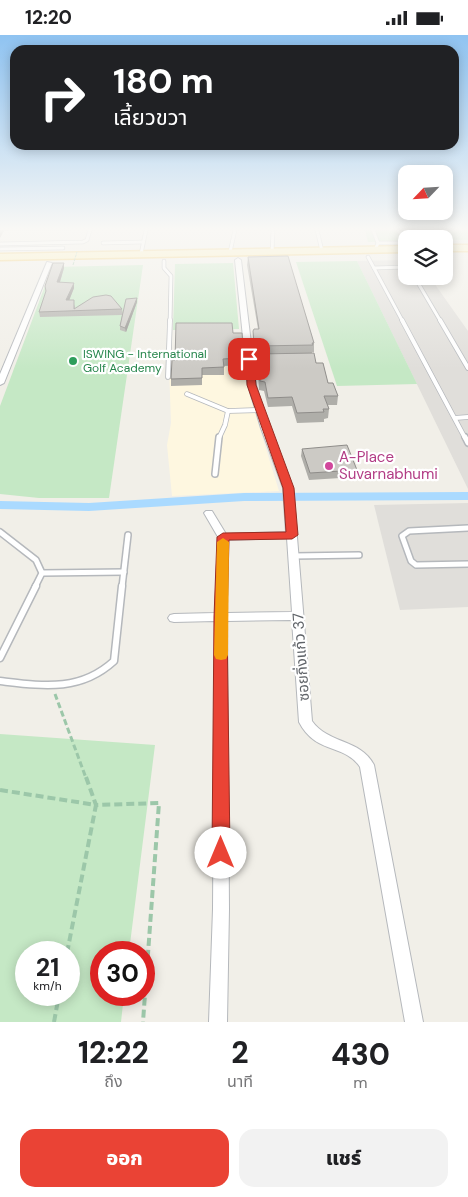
<!DOCTYPE html>
<html lang="th">
<meta charset="utf-8">
<style>
body{margin:0;font-family:"DM Sans","Noto Sans Thai",sans-serif;background:#f2f2f2;color:#202124;height:100vh;display:flex;flex-direction:column;font-size:19px;white-space:nowrap}
*{box-sizing:border-box;margin:0}
p{font-size:16px;color:#757577}
.icon{flex:none;width:28px;height:28px;fill:none;stroke:currentColor;stroke-width:2;stroke-linecap:round;stroke-linejoin:round}
.map{position:relative;height:987px;overflow:hidden}
.sheet{display:flex;flex-direction:column;background:#fff;flex:1}
.sheet>*{flex:none}
.top-card{position:absolute;left:10px;top:10px;width:449px;height:105px;border-radius:15px;box-shadow:0 2px 12px #0003;background:#202124;color:#fff;overflow:hidden}
.needle{width:32px;rotate:245deg}
.fabs{position:absolute;left:398px;top:130px;display:grid;gap:10px}
.fabs a{display:grid;place-items:center;width:55px;height:55px;border-radius:10px;background:#fff;box-shadow:0 2px 12px #0003;font-size:25px}
.speed{position:absolute;left:15px;top:906px;display:flex;gap:10px;font-size:25px;font-weight:700;text-align:center}
.speed>*{display:grid;place-content:center;width:65px;height:65px;border-radius:50%;background:#fff;box-shadow:0 2px 12px #0003;line-height:1}
.speed small{font-size:12px;font-weight:400}
.speed .limit{border:8px solid #d22;background:#fff;color:#111}
.pin{position:absolute;display:grid;place-items:center;width:42px;height:42px;color:#fff;margin:-21px;border-radius:10px;box-shadow:0 2px 8px #0006}
.me{position:absolute;width:55px;margin:-28px;rotate:0deg;stroke-linejoin:round;filter:drop-shadow(0 0 4px #0008)}
.turn{display:flex;align-items:center;gap:18px;height:105px;padding:0 20px;font-size:22px}
.turn .icon{width:65px;height:65px;stroke-width:2.5}
.turn b{display:block;font-size:35px;line-height:42px}
.eta{display:flex;justify-content:space-evenly;align-items:center;height:85px;text-align:center}
.eta b{font-size:30px;font-weight:800;line-height:35px}
.button{display:flex;gap:10px;margin-top:auto;padding:10px 20px}
.button a{flex:1;height:58px;border-radius:15px;background:#ea4335;color:#fff;font-size:20px;font-weight:800;line-height:58px;text-align:center}
.button a+a{background:#f2f2f2;color:#202124}
.status{display:flex;justify-content:space-between;align-items:center;height:35px;padding:0 25px;background:#fff;direction:ltr}
.status svg{height:14px;fill:currentColor}
.map>svg:first-child{display:block}
</style>
<div class="status"><b>12:20</b><svg viewBox="0 0 49 12"><path d="M0 12V9h3v3zM5 12V6h3v6zM10 12V3h3v9zM15 12V0h3v12zM26 1h20v11H26zM47 4h2v5h-2z"/></svg></div>
<div class="map">
<svg width="468" height="987" viewBox="0 0 468 987">
<rect width="100%" height="100%" fill="#f1efe8"/>
<polygon fill="#fef7e0" points="243,331 246,349 279,456 172,461 167,410 171,388 169,332"/>
<g fill="#e0deda">
<polygon points="406,225 406,241 429,241 468,296 468,454 357,226"/>
<polygon points="468,468 468,572 400,575 374,470"/>
</g>
<g fill="#c5e8c5" fill-rule="evenodd">
<polygon points="365,195 468,195 468,205 406,204 406,207 368,207"/>
<polygon points="357,226 417,349 337,351 296,227"/>
<polygon points="233,228 239,294 173,295 175,229"/>
<polygon points="143,230 109,463 39,463 0,459 0,371 52,232"/>
<path d="M0 699 155 710 129 917 101 918V960H124L121 987H0ZM26 918H69V960H26Z"/>
</g>
<g fill="none" stroke-linecap="round" stroke-linejoin="round">
<polygon fill="#aadaff" fill-rule="evenodd" points="468,457 468,465 244,466 89,476 0,474 0,466 89,468 244,458"/>
<defs>
<g id="service-far3">
<polyline points="317,195 322,216"/>
<polyline points="373,195 378,208"/>
<polyline points="398,195 406,207"/>
<polyline points="103,208 143,207"/>
<polyline points="0,209 83,207 87,205 90,195"/>
<polyline points="0,214 63,213"/>
<polyline points="375,215 378,208 406,208"/>
<polyline points="230,217 235,195"/>
<polyline points="272,217 273,195"/>
<polyline points="141,219 146,195"/>
<polyline points="368,222 403,287"/>
<polyline points="402,222 406,228"/>
<polyline points="164,226 164,233 171,241 170,287"/>
<polyline points="374,233 406,232"/>
<polyline points="414,241 441,287"/>
</g>
<g id="service-far2">
<polyline points="402,285 465,403"/>
<polyline points="440,285 468,333"/>
<polyline points="168,342 170,285"/>
<polyline points="187,359 228,376 260,375"/>
<polyline points="455,383 468,382"/>
<polyline points="219,403 225,390 228,376"/>
</g>
<g id="service-far1">
<polyline points="465,402 468,408"/>
<polyline points="215,439 219,402"/>
<polyline points="468,493 409,496 402,501 411,526 416,530 468,529"/>
<polyline points="0,497 36,525 42,538 35,552"/>
<polyline points="294,521 359,520"/>
<polyline points="42,538 124,537"/>
<polyline points="122,552 128,500"/>
</g>
<g id="service">
<polyline points="0,623 36,551"/>
<path d="M0 646C43 651 80 657 114 626L122 551"/>
</g>
<g id="minor">
<path d="M238 223 241 225 256 350 269 393 293 453 312 686C328 709 361 704 374 730L423 987H405L360 732C344 708 316 720 299 687L292 585 227 586 229 874 227 987H209L213 874 215 586 174 587 170 586 168 583 170 580 174 579 215 578 218 502 204 478 206 476H212L226 499 286 497 283 453 261 393 248 350 235 225ZM287 503 292 577 227 578 228 505Z"/>
<polygon points="47,227 52,228 4,348 0,350 0,339"/>
</g>
<g id="primary">
<rect x="444" y="210" width="24" height="6"/>
<polygon points="406,211 406,217 0,225 0,219"/>
</g>
</defs>
<use href="#service-far3" stroke="#b5b8bc" stroke-width="4.5"/>
<use href="#service-far2" stroke="#b5b8bc" stroke-width="5.5"/>
<use href="#service-far1" stroke="#b5b8bc" stroke-width="8"/>
<use href="#service" stroke="#b5b8bc" stroke-width="9"/>
<use href="#minor" stroke="#b5b8bc" stroke-width="2"/>
<use href="#primary" stroke="#f2c960" stroke-width="3"/>
<polyline stroke="#9cc7a9" stroke-width="1" stroke-dasharray="3 1" stroke-linecap="butt" points="437,195 449,205"/>
<polyline stroke="#9cc7a9" stroke-width="3" stroke-dasharray="6 3" stroke-linecap="butt" points="55,659 86,743"/>
<g stroke="#9cc7a9" stroke-width="4" stroke-dasharray="8 4" stroke-linecap="butt">
<polyline points="86,742 96,770 159,768 143,987"/>
<polyline points="0,755 96,770 67,918"/>
<polyline points="54,987 59,960"/>
</g>
<use href="#service-far3" stroke="#fff" stroke-width="3"/>
<use href="#service-far2" stroke="#fff" stroke-width="4"/>
<use href="#service-far1" stroke="#fff" stroke-width="5"/>
<use href="#service" stroke="#fff" stroke-width="6"/>
<use href="#minor" fill="#fff" fill-rule="evenodd"/>
<use href="#primary" fill="#fff2af" fill-rule="evenodd"/>
<polyline stroke="#9cc7a9" stroke-width="1" stroke-dasharray="3 1" stroke-linecap="butt" points="73,230 77,217"/>
</g>
<g fill="#afaea9">
<polygon points="0,195 72,195 4,196"/>
<polygon points="248,222 314,308 314,317 312,317 312,318 316,328 328,348 338,361 337,370 328,370 329,374 328,383 324,384 324,387 297,388 292,371 268,372 264,356 259,355 257,320 256,317 254,317 253,305 253,296 258,294 247,230"/>
<polygon points="64,228 64,233 60,247 74,253 69,265 75,271 75,273 122,274 123,279 137,267 126,297 120,295 120,291 122,280 40,282 39,277 46,258 45,251"/>
<polygon points="233,298 243,310 243,317 238,317 239,330 224,331 224,340 202,340 202,350 171,351 171,344 175,325"/>
<polygon points="302,414 357,435 356,442 309,445 301,421"/>
</g>
<g fill="#8f8d8a">
<polygon points="0,195 4,195 4,196 0,203"/>
<polygon points="64,228 64,233 58,253 57,247"/>
<polygon points="74,248 74,253 67,271 66,265"/>
<polygon points="137,263 137,267 126,297 125,293"/>
</g>
<g fill="#cccac5" stroke="#8f8d8a">
<polygon points="288,221 314,308 312,308 313,310 257,311 257,308 254,308 253,296 254,294 259,294 248,222"/>
<polygon points="53,228 64,228 57,247 74,248 66,265 74,265 74,274 93,262 106,260 111,261 122,274 39,277 46,256 45,251"/>
<polygon points="137,263 125,293 120,291 126,264"/>
<polygon points="176,288 232,288 233,298 242,298 243,310 237,310 239,323 223,324 224,332 202,333 202,343 171,344 172,325 175,325"/>
<polygon points="314,318 316,328 323,328 328,348 333,348 338,361 324,361 329,374 323,374 324,377 297,378 292,362 268,363 265,347 260,346 257,319"/>
<polygon points="347,410 357,435 310,438 302,414"/>
</g>
<linearGradient id="sky" x2="0" y2="1"><stop stop-color="#8fc3f1"/><stop offset="0.58" stop-color="#f9f8f5"/><stop offset="1" stop-color="#f9f8f5" stop-opacity="0"/></linearGradient>
<rect width="468" height="334" fill="url(#sky)"/>
<polygon fill="#ea4335" stroke="#982c22" points="246,322 253,324 256,350 294,453 298,500 292,504 229,505 227,582 230,818 227,824 221,826 215,824 212,818 214,582 217,502 223,498 286,497 283,453 247,350"/>
<polygon fill="#f59e0b" points="223,503 229,507 228,620 226,624 221,625 216,624 214,620 217,507"/>
<circle fill="#2e9e5b" stroke="#fff" stroke-width="2" cx="73" cy="326" r="5"/>
<circle fill="#d1479c" stroke="#fff" stroke-width="2" cx="329" cy="431" r="5"/>
<g text-anchor="middle" stroke-width="4.5" stroke-linejoin="round" paint-order="stroke">
<g font-size="12" fill="#27864d" stroke="#fff" text-anchor="start">
<text x="83" y="323">ISWING - International<tspan x="83" dy="14">Golf Academy</tspan></text>
</g>
<g font-size="15" fill="#b23c85" stroke="#fff" text-anchor="start">
<text x="339" y="427">A-Place<tspan x="339" dy="17">Suvarnabhumi</tspan></text>
</g>
<g font-size="15" fill="#5f6368" stroke="#fff">
<text transform="translate(301 622) rotate(-94)" y="5">ซอยกิ่งแก้ว 37</text>
</g>
</g>
</svg>
<div class="fabs">
<a><svg class="needle" viewBox="-14 -14 28 28"><path d="M0-13l5 13h-10z" fill="#e53935"/><path d="M0 13l5-13h-10z" fill="#757577"/></svg></a>
<a><svg class="icon" aria-label="layers" viewBox="0 0 24 24"><path d="M12 4l9 5-9 5-9-5zM3 14l9 5 9-5"/></svg></a>
</div>
<div class="speed"><div>21<small>km/h</small></div><div class="limit">30</div></div>
<div class="pin" style="left:249px;top:324px;background:#d93025"><svg class="icon" aria-label="arrive" viewBox="0 0 24 24"><path d="M6 21V4h12l-3 4 3 4H6"/></svg></div>
<svg class="me" style="left:221px;top:818px" viewBox="-20 -20 40 40"><circle r="19" fill="#fff"/><path d="M0-13L10 11 0 6-10 11z" fill="#ea4335"/></svg>
<div class="top-card">
<div class="turn"><svg class="icon" aria-label="right" viewBox="0 0 24 24"><path d="M7 20v-9h11M14 6l5 5-5 5"/></svg><div><b>180 m</b>เลี้ยวขวา</div></div>
</div>
</div>
<section class="sheet">
<div class="eta">
<div><b>12:22</b><p>ถึง</p></div>
<div><b>2</b><p>นาที</p></div>
<div><b>430</b><p>m</p></div>
</div>
<div class="button"><a>ออก</a><a>แชร์</a></div>
</section>
